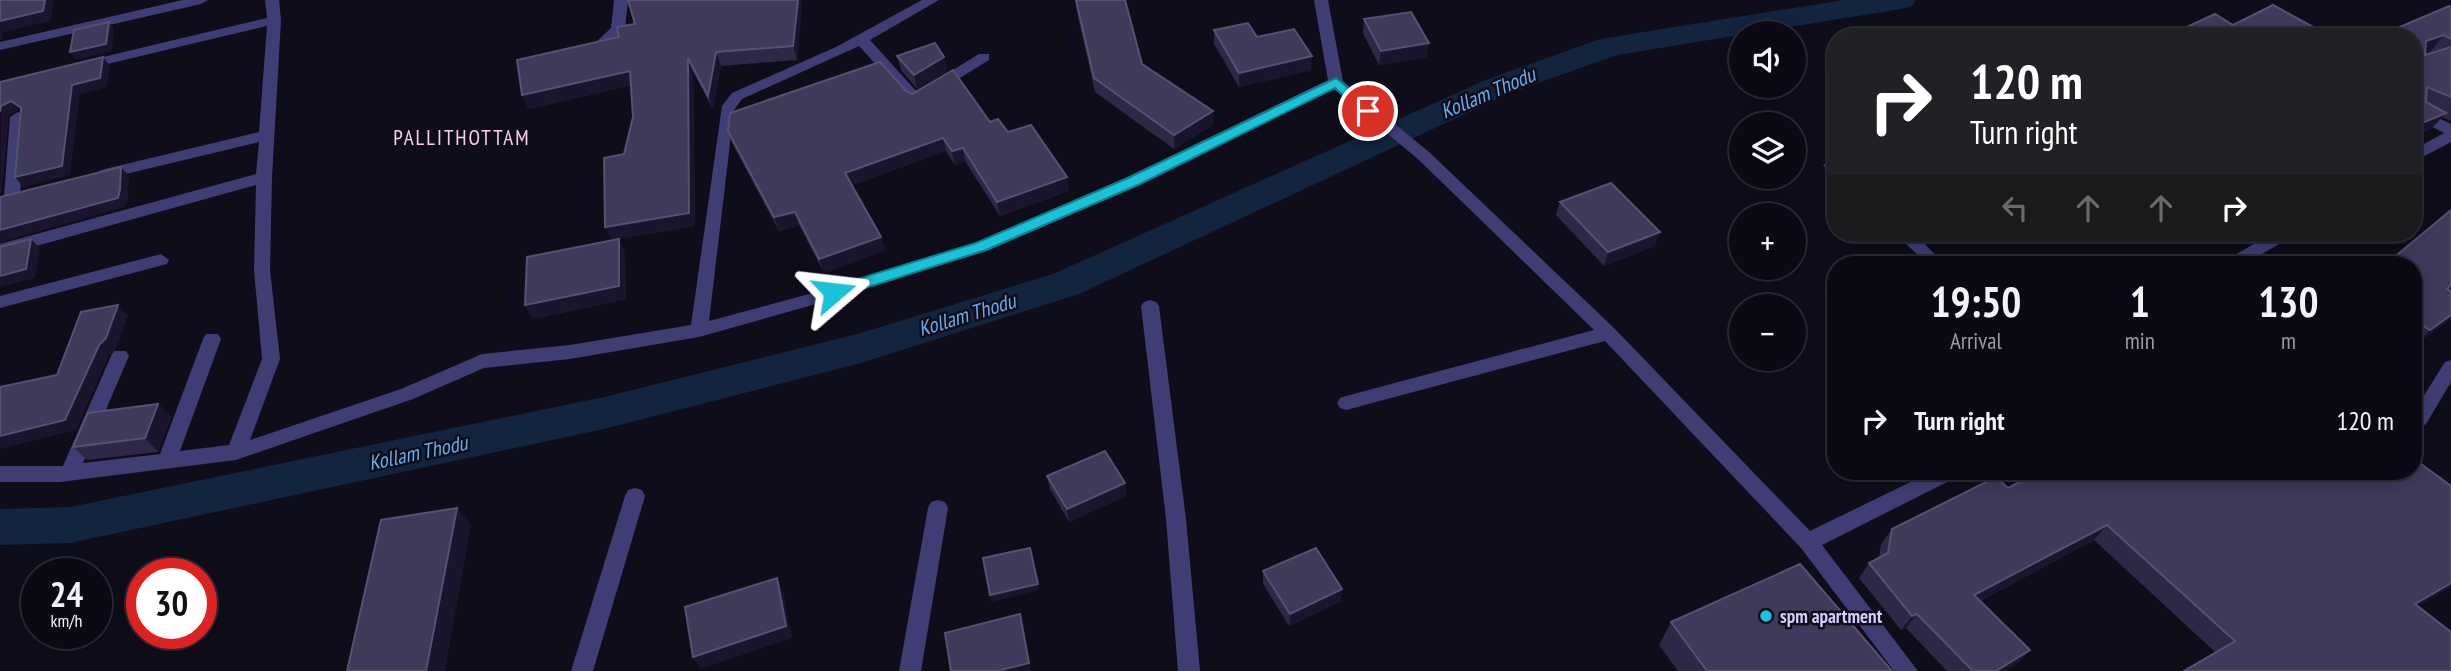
<!DOCTYPE html>
<meta charset="utf-8">
<style>
body{margin:0;font-family:"PT Sans Narrow",sans-serif;background:#14131d;color:#f1f3f6;height:100vh;display:flex;flex-direction:column;font-size:26px;white-space:nowrap}
*{box-sizing:border-box;margin:0}
p{font-size:23px;color:#9a9aa0}
.icon{flex:none;width:38px;height:38px;fill:none;stroke:currentColor;stroke-width:2;stroke-linecap:round;stroke-linejoin:round}
.map{position:relative;flex:1;overflow:hidden}
.drawer{position:absolute;left:1827px;top:256px;width:595px;height:224px;display:flex;flex-direction:column;background:#0b0a14;border-radius:28px;box-shadow:0 4px 18px #0003,0 0 0 2px #2b2b34}
.drawer>*{flex:none}
.guide{position:absolute;left:1827px;top:28px;width:595px;height:214px;border-radius:28px;box-shadow:0 4px 18px #0003,0 0 0 2px #2b2b34;background:#202124;color:#fff;overflow:hidden}
.controls{position:absolute;left:1729px;top:21px;display:grid;gap:14px}
.controls a{display:grid;place-items:center;width:77px;height:77px;border-radius:50%;background:#0b0a14;box-shadow:0 4px 18px #0003,0 0 0 2px #2b2b34;font-size:35px}
.speed{position:absolute;left:21px;top:558px;display:flex;gap:14px;font-size:35px;font-weight:700;text-align:center}
.speed>*{display:grid;place-content:center;width:91px;height:91px;border-radius:50%;background:#0b0a14;box-shadow:0 4px 18px #0003,0 0 0 2px #2b2b34;line-height:1}
.speed small{font-size:18px;font-weight:400}
.speed .limit{border:10px solid #d22;background:#fff;color:#111}
.pin{position:absolute;display:grid;place-items:center;width:60px;height:60px;color:#fff;margin:-30px;border:4px solid #fff;border-radius:50%;box-shadow:0 2px 7px #0007}
.me{position:absolute;width:77px;margin:-38px;rotate:73deg;stroke-linejoin:round;filter:drop-shadow(0 0 5px #0008)}
.turn{display:flex;align-items:center;gap:24px;height:147px;padding:0 28px;font-size:32px}
.turn .icon{width:91px;height:91px;stroke-width:2.5}
.turn b{display:block;font-size:49px;line-height:60px}
.lanes{display:flex;align-items:center;height:66px;padding:0 28px;background:#0003;justify-content:center;gap:35px;direction:ltr}
.lanes .off{opacity:.35}
.eta{display:flex;justify-content:space-evenly;align-items:center;height:119px;text-align:center}
.eta b{font-size:42px;font-weight:700;line-height:49px}
ul{padding:0;list-style:none}
li{display:flex;align-items:center;gap:21px;height:91px;padding:0 28px}
li div{flex:1}
li b{display:block;font-size:26px}
li em{font-style:normal}
.map>svg:first-child{display:block}
</style>
<div class="map">
<svg width="2451" height="671" viewBox="0 0 2451 671">
<rect width="100%" height="100%" fill="#0f0d1a"/>
<g fill="none" stroke-linecap="round" stroke-linejoin="round">
<polygon fill="#12243e" fill-rule="evenodd" points="1843,0 1916,0 1912,6 1901,9 1617,55 1510,93 1079,294 861,363 604,429 70,543 0,545 0,509 70,507 604,397 861,333 1053,274 1488,79 1600,39"/>
<g fill="#403d74" fill-rule="evenodd">
<polygon points="183,0 208,0 201,4 0,50 0,42"/>
<polygon points="265,0 279,0 281,20 272,177 270,270 280,359 250,440 401,389 482,354 570,345 691,325 722,106 732,93 836,47 922,0 939,0 870,40 917,92 979,54 989,54 989,60 916,105 911,103 859,46 742,99 734,110 709,321 809,294 975,243 1127,177 1328,80 1314,0 1328,0 1343,81 1429,152 1614,328 1810,531 1933,471 1959,471 1957,477 1822,545 1918,671 1894,671 1801,548 1605,341 1346,410 1340,408 1337,403 1340,398 1346,396 1594,330 1419,160 1334,89 1139,185 987,251 809,306 699,337 570,359 484,368 413,399 236,460 60,482 0,482 0,466 63,466 111,356 114,351 126,351 129,356 83,463 160,454 203,339 206,334 218,334 221,339 180,451 229,445 262,359 254,270 256,185 0,256 0,244 256,174 259,142 101,180 93,175 101,170 259,132 267,26 82,70 75,66 82,62 267,18"/>
<polygon points="614,0 628,0 625,29 603,51 593,51 593,45 611,28"/>
<polygon points="2413,106 2451,124 2451,142 2413,162 2413,150 2444,133 2413,117"/>
<polygon points="18,112 26,117 20,196 12,201 4,196 10,117"/>
<polygon points="1831,160 1836,161 1836,175 1830,174 1823,165"/>
<polygon points="1895,233 1913,233 1945,264 1927,264"/>
<polygon points="2273,233 2293,233 2291,237 2245,264 2224,264 2226,260"/>
<polygon points="161,254 169,260 167,264 0,308 0,296"/>
<polygon points="1150,300 1156,302 1159,306 1186,519 1200,671 1178,671 1166,519 1141,306 1144,302"/>
<polygon points="2451,360 2451,382 2426,424 2413,431 2413,413 2445,362"/>
<polygon points="635,488 642,490 645,496 593,671 571,671 625,496 628,490"/>
<polygon points="938,500 945,502 948,508 921,671 899,671 928,508 931,502"/>
</g>
</g>
<g fill="#2e2746">
<polygon points="1075,0 1142,64 1213,111 1213,125 1174,149 1095,92 1077,12"/>
<polygon points="802,2 797,60 721,66 713,109 693,72 695,226 619,239 625,253 626,299 533,319 525,305 612,240 605,227 633,117 631,85 529,109 522,95 619,37"/>
<polygon points="2451,7 2451,121 2442,117 2431,129 2413,137 2413,37"/>
<polygon points="1364,19 1427,57 1379,65 1363,33"/>
<polygon points="2317,29 2311,37 2176,37 2180,30"/>
<polygon points="1214,30 1257,37 1311,70 1239,87 1214,44"/>
<polygon points="897,56 947,71 917,89 901,70"/>
<polygon points="906,91 990,122 1008,132 1069,191 1000,216 965,161 955,165 946,151 852,185 881,237 885,250 824,273 799,225 779,231 733,145 728,131"/>
<polygon points="1560,202 1655,246 1604,266 1556,215"/>
<polygon points="2413,264 2448,289 2451,319 2417,343 2413,340"/>
<polygon points="158,404 171,417 158,452 87,460 73,447"/>
<polygon points="1047,476 1125,483 1126,496 1069,522 1050,489"/>
<polygon points="2008,488 2451,587 2417,606 2215,652 2094,540 1980,601 2030,650 2016,664 2006,671 1947,671 1906,628 1901,630 1859,578 1869,563 1879,558 1881,544 1892,529"/>
<polygon points="1263,571 1341,601 1289,626 1263,584"/>
<polygon points="1671,622 1892,671 1678,671 1659,645"/>
</g>
<g fill="#1a152d">
<polygon points="45,0 54,0 51,21 3,32 2,39 0,40 0,21"/>
<polygon points="798,0 802,0 802,2 797,60 793,46"/>
<polygon points="109,22 114,29 112,51 76,60 70,52"/>
<polygon points="2317,29 2311,37 2301,37"/>
<polygon points="2444,35 2430,52 2413,57 2426,41"/>
<polygon points="1429,43 1427,57 1379,65 1381,51"/>
<polygon points="716,52 721,66 713,109 708,96"/>
<polygon points="1312,56 1311,70 1239,87 1239,73"/>
<polygon points="103,57 110,66 107,87 80,94 70,175 23,187 15,177 72,85"/>
<polygon points="944,57 947,71 917,89 914,75"/>
<polygon points="688,58 693,72 695,226 619,239 625,253 626,299 533,319 525,305 612,241 605,227"/>
<polygon points="630,71 635,84 529,109 522,95"/>
<polygon points="11,101 19,110 9,115 2,191 0,193 1,106"/>
<polygon points="1213,111 1213,125 1174,149 1174,135"/>
<polygon points="2446,113 2431,129 2413,137 2413,127"/>
<polygon points="943,138 946,151 849,186 845,173"/>
<polygon points="963,148 965,161 955,165 952,151"/>
<polygon points="121,167 129,176 128,198 125,207 0,242 0,230"/>
<polygon points="1067,177 1069,191 1000,216 997,202"/>
<polygon points="795,212 799,225 779,231 774,217"/>
<polygon points="1660,232 1655,246 1604,266 1608,252"/>
<polygon points="881,237 885,250 824,273 819,259"/>
<polygon points="31,239 40,248 35,278 0,287 0,276"/>
<polygon points="118,305 128,316 116,348 109,355 76,430 0,449 0,436 99,345"/>
<polygon points="2451,315 2451,319 2417,343 2430,330"/>
<polygon points="158,404 171,417 158,452 145,438"/>
<polygon points="1125,483 1126,496 1069,522 1067,509"/>
<polygon points="457,508 471,525 445,671 426,671"/>
<polygon points="2107,525 2094,540 1962,610 1974,595"/>
<polygon points="777,578 783,590 792,638 701,669 693,657"/>
<polygon points="2451,583 2451,587 2396,619 2415,604"/>
<polygon points="1038,584 1039,590 991,602 990,595"/>
<polygon points="1342,589 1341,601 1289,626 1290,614"/>
<polygon points="1020,614 1031,671 997,671"/>
<polygon points="1917,614 1906,628 1901,630 1912,616"/>
<polygon points="2030,650 2016,664 2006,671 1996,671"/>
</g>
<g fill="#40395a" stroke="#575073" stroke-width="2">
<polygon points="0,0 45,0 43,11 0,21"/>
<polygon points="628,0 798,0 793,46 716,52 708,96 688,58 689,213 605,227 604,158 624,154 633,117 630,71 522,95 517,60 619,37 617,27 635,24"/>
<polygon points="1076,0 1125,0 1142,64 1213,111 1174,135 1094,78"/>
<polygon points="2273,5 2317,29 2301,37 2192,37 2180,30 2215,14 2233,25"/>
<polygon points="2449,6 2451,7 2451,39 2444,35 2426,41 2425,55 2451,47 2451,97 2427,87 2426,102 2446,113 2413,127 2413,37 2376,37"/>
<polygon points="1411,12 1429,43 1381,51 1364,19"/>
<polygon points="109,22 106,44 70,52 74,30"/>
<polygon points="1248,23 1257,37 1294,29 1312,56 1239,73 1214,30"/>
<polygon points="935,43 944,57 914,75 897,56"/>
<polygon points="103,57 100,78 72,85 62,166 15,177 21,108 11,101 1,106 0,112 0,82"/>
<polygon points="880,62 906,91 912,94 953,70 990,122 998,119 1008,132 1031,125 1067,177 997,202 963,148 952,151 943,138 845,173 881,237 819,259 795,212 774,217 728,131 730,113"/>
<polygon points="121,167 120,189 118,198 0,230 0,197"/>
<polygon points="1611,183 1660,232 1608,252 1560,202"/>
<polygon points="2451,210 2451,285 2447,289 2451,291 2451,315 2430,330 2413,319 2413,264 2386,264"/>
<polygon points="31,239 26,269 0,276 0,247"/>
<polygon points="619,239 619,286 525,305 527,257"/>
<polygon points="118,305 106,338 99,345 65,420 0,436 0,387 57,375 81,312"/>
<polygon points="158,404 145,438 73,447 88,413"/>
<polygon points="1105,451 1125,483 1067,509 1047,476"/>
<polygon points="2413,458 2451,486 2451,583 2415,604 2451,632 2451,671 2184,671 2235,641 2107,525 1974,595 2030,650 1996,671 1973,671 1917,614 1912,616 1869,563 1888,553 1892,529 1996,477 2008,488 2041,471 2154,471 2159,475 2168,471 2413,471"/>
<polygon points="457,508 426,671 347,671 381,520"/>
<polygon points="1030,548 1038,584 990,595 983,558"/>
<polygon points="1316,548 1342,589 1290,614 1263,571"/>
<polygon points="1800,564 1892,671 1707,671 1671,622"/>
<polygon points="777,578 786,626 693,657 685,607"/>
<polygon points="1020,614 1029,663 997,671 951,671 945,633"/>
</g>
<polygon fill="#1ac2d7" stroke="#117e8c" stroke-width="2" points="1336,78 1373,108 1373,114 1363,114 1335,88 1138,185 986,250 834,298 826,292 828,288 976,243 1128,178"/>
<circle fill="#1ac2d7" stroke="#0f0d1a" stroke-width="2.5" cx="1766" cy="616" r="7"/>
<g text-anchor="middle" stroke-width="5" stroke-linejoin="round" paint-order="stroke">
<g font-size="19" font-weight="bold" fill="#d2ccf9" stroke="#0f0d1a" text-anchor="start">
<text x="1780" y="623">spm apartment</text>
</g>
<g font-size="21" font-style="italic" fill="#67adec" stroke="#0f0d1a">
<text transform="translate(1488 93) rotate(-23)" y="7">Kollam Thodu</text>
<text transform="translate(967 315) rotate(-17)" y="7">Kollam Thodu</text>
<text transform="translate(418 453) rotate(-12)" y="7">Kollam Thodu</text>
</g>
<g font-size="21" letter-spacing="2" fill="#f9cee9" stroke="#0f0d1a">
<text x="462" y="145">PALLITHOTTAM</text>
</g>
</g>
</svg>
<div class="controls">
<a><svg class="icon" aria-label="sound" viewBox="0 0 24 24"><path d="M4 9h4l5-4v14l-5-4H4zM17 9q2 3 0 6"/></svg></a>
<a><svg class="icon" aria-label="layers" viewBox="0 0 24 24"><path d="M12 4l9 5-9 5-9-5zM3 14l9 5 9-5"/></svg></a>
<a>+</a>
<a>−</a>
</div>
<div class="speed"><div>24<small>km/h</small></div><div class="limit">30</div></div>
<div class="pin" style="left:1368px;top:111px;background:#d93025"><svg class="icon" aria-label="arrive" viewBox="0 0 24 24"><path d="M6 21V4h12l-3 4 3 4H6"/></svg></div>
<svg class="me" style="left:834px;top:292px" viewBox="-20 -20 40 40"><path d="M0-17L14 15 0 8-14 15z" fill="#1ac2d7" stroke="#fff" stroke-width="4"/></svg>
<div class="guide">
<div class="turn"><svg class="icon" aria-label="right" viewBox="0 0 24 24"><path d="M7 20v-9h11M14 6l5 5-5 5"/></svg><div><b>120 m</b>Turn right</div></div>
<div class="lanes"><svg class="icon off" aria-label="left" viewBox="0 0 24 24"><path d="M17 20v-9H6M10 6l-5 5 5 5"/></svg><svg class="icon off" aria-label="ahead" viewBox="0 0 24 24"><path d="M12 20V5M6 11l6-6 6 6"/></svg><svg class="icon off" aria-label="ahead" viewBox="0 0 24 24"><path d="M12 20V5M6 11l6-6 6 6"/></svg><svg class="icon" aria-label="right" viewBox="0 0 24 24"><path d="M7 20v-9h11M14 6l5 5-5 5"/></svg></div>
</div>
<section class="drawer">
<div class="eta">
<div><b>19:50</b><p>Arrival</p></div>
<div><b>1</b><p>min</p></div>
<div><b>130</b><p>m</p></div>
</div>
<ul>
<li><svg class="icon" aria-label="right" viewBox="0 0 24 24"><path d="M7 20v-9h11M14 6l5 5-5 5"/></svg><div><b>Turn right</b></div><em>120 m</em></li>
</ul>
</section>
</div>
